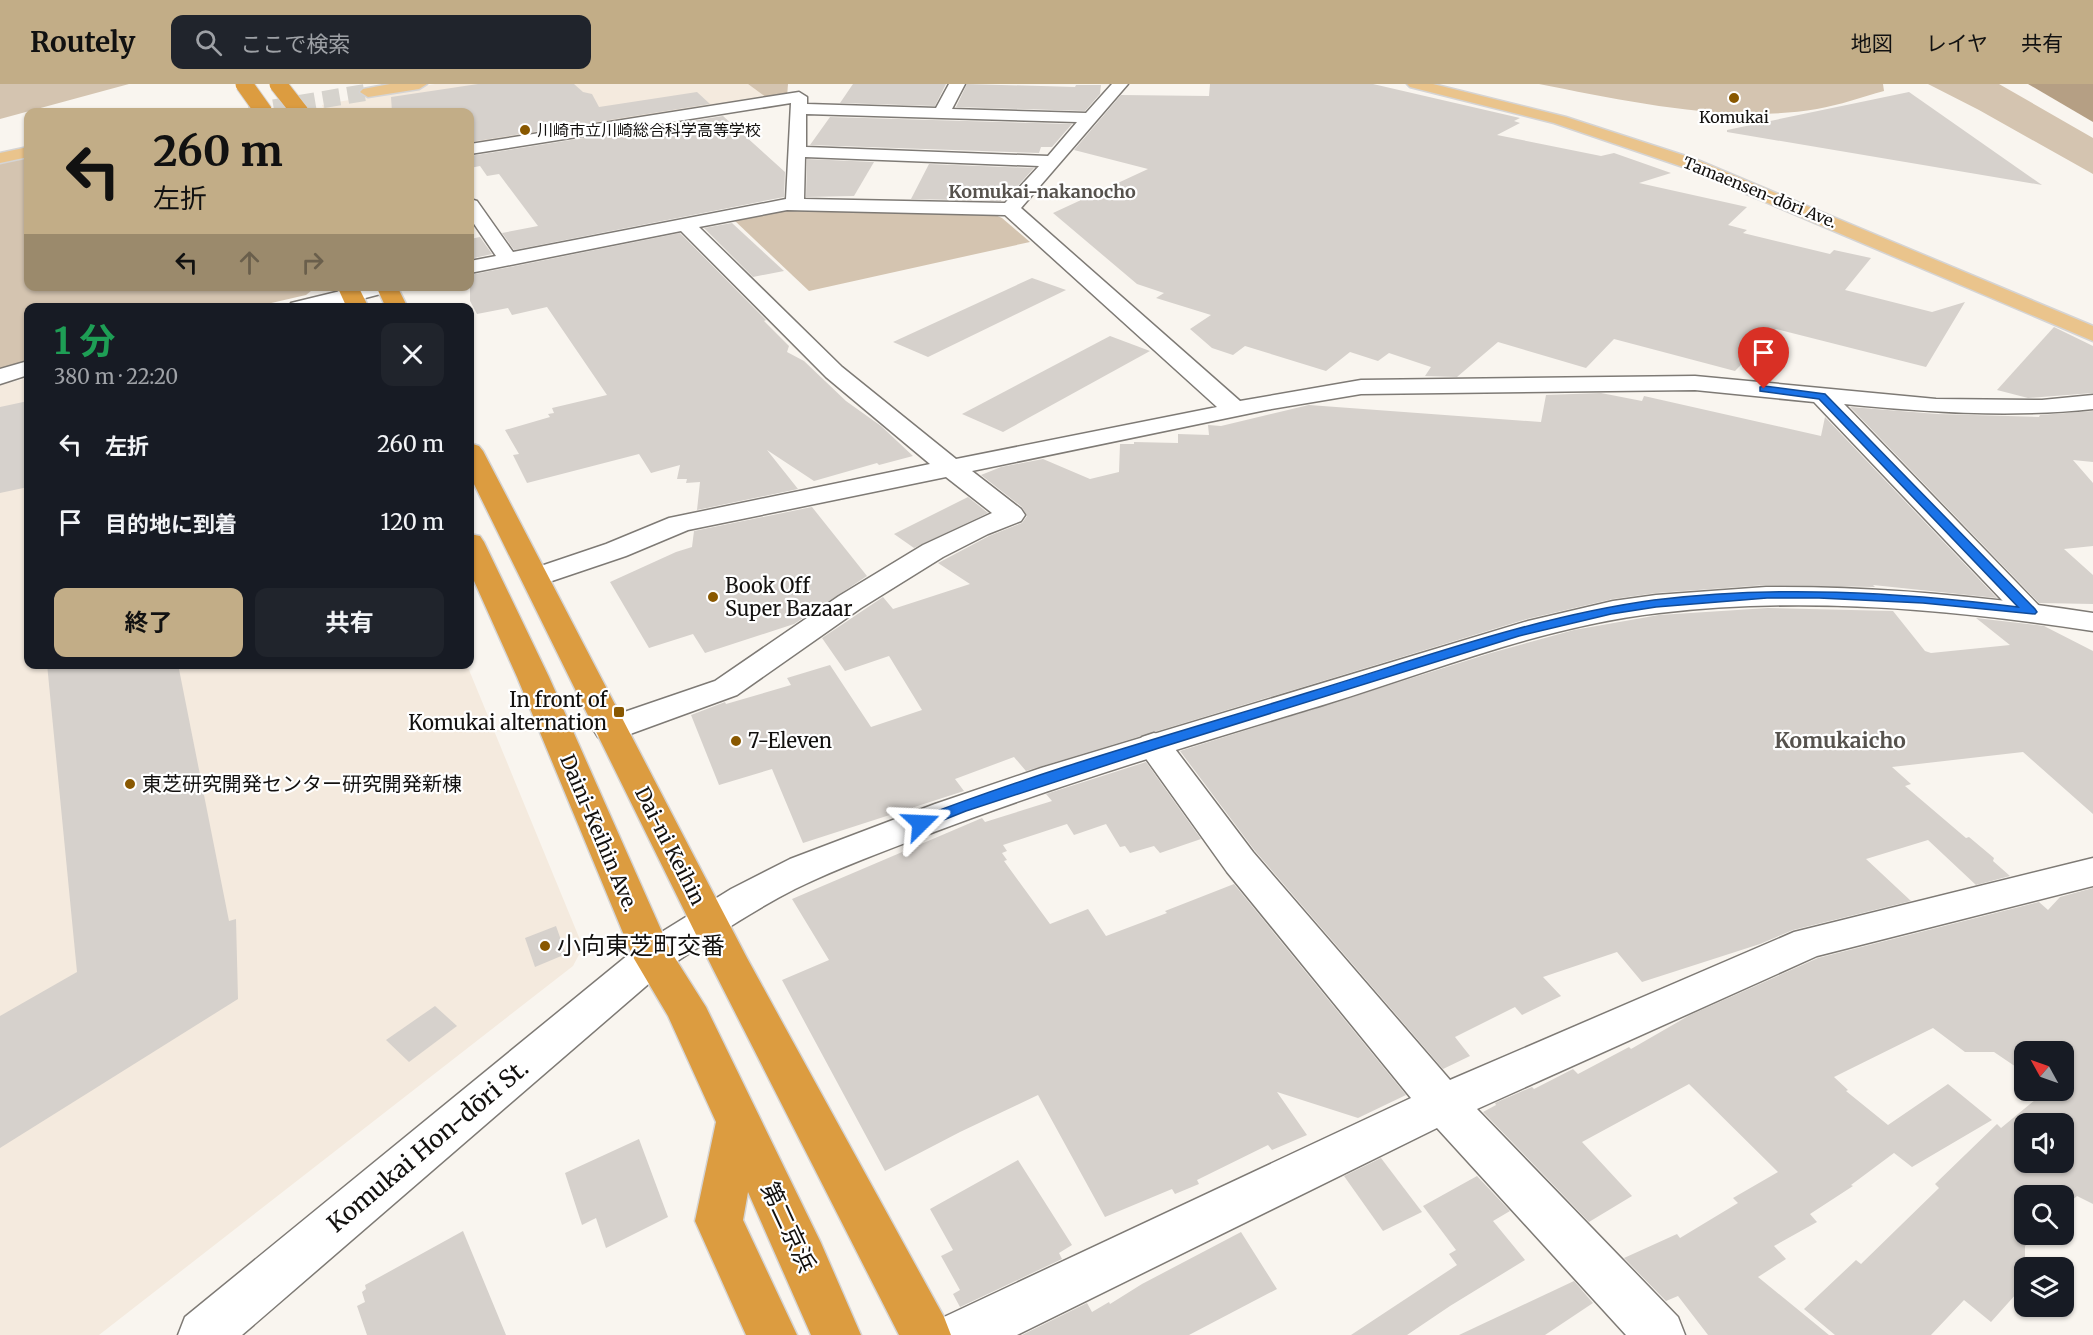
<!DOCTYPE html>
<html lang="ja">
<meta charset="utf-8">
<style>
body{margin:0;font-family:Merriweather,"Noto Sans JP",serif;background:#20242c;color:#f1f3f6;height:100vh;display:flex;flex-direction:column;font-size:22px;white-space:nowrap}
*{box-sizing:border-box;margin:0}
p{font-size:20px;color:#9ea1a6}
.icon{flex:none;width:33px;height:33px;fill:none;stroke:currentColor;stroke-width:2;stroke-linecap:round;stroke-linejoin:round}
.map{position:relative;flex:1;overflow:hidden}
.side{position:absolute;left:24px;top:219px;width:450px;height:366px;display:flex;flex-direction:column;background:#171b24;border-radius:12px;box-shadow:0 2px 4px #0004}
.side>*{flex:none}
.top-card{position:absolute;left:24px;top:24px;width:450px;height:183px;border-radius:12px;box-shadow:0 2px 4px #0004;background:#c2ad87;color:#111;overflow:hidden}
.needle{width:39px;rotate:310deg}
.tools{position:absolute;left:2014px;top:957px;display:grid;gap:12px}
.tools a{display:grid;place-items:center;width:60px;height:60px;border-radius:12px;background:#171b24;box-shadow:0 2px 4px #0004;font-size:30px}
.pin{position:absolute;display:grid;place-items:center;width:51px;height:51px;color:#fff;margin:-62px -26px;border-radius:50% 50% 50% 0;rotate:-45deg;box-shadow:0 0 6px #0007}
.pin .icon{rotate:45deg}
.me{position:absolute;width:66px;margin:-33px;rotate:69deg;stroke-linejoin:round;filter:drop-shadow(0 0 4px #0008)}
.turn{display:flex;align-items:center;gap:21px;height:126px;padding:0 30px;font-size:27px}
.turn .icon{width:78px;height:78px;stroke-width:2.5}
.turn b{display:block;font-size:42px;line-height:51px}
.lanes{display:flex;align-items:center;height:57px;padding:0 30px;background:#0003;justify-content:center;gap:30px;direction:ltr}
.lanes .off{opacity:.35}
.round{display:grid;place-items:center;flex:none;width:63px;height:63px;border-radius:12px;background:#20242c}
.overview{display:flex;align-items:center;justify-content:space-between;height:102px;padding:0 30px}
h1{font-size:36px;font-weight:700;line-height:45px;color:#1e9e55}
.button{display:flex;gap:12px;margin-top:auto;padding:12px 30px}
.button a{flex:1;height:69px;border-radius:12px;background:#c2ad87;color:#111;font-size:24px;font-weight:700;line-height:69px;text-align:center}
.button a+a{background:#20242c;color:#f1f3f6}
ul{padding:0;list-style:none}
li{display:flex;align-items:center;gap:18px;height:78px;padding:0 30px}
li div{flex:1}
li b{display:block;font-size:22px}
li em{font-style:normal}
header{display:flex;align-items:center;gap:36px;box-sizing:border-box;height:84px;padding:0 30px;background:#c2ad87;color:#111}
header strong{font-size:28px}
nav{display:flex;gap:33px;margin-inline-start:auto;font-size:21px}
.search{width:420px;height:54px;background:#20242c;display:flex;align-items:center;gap:15px;box-sizing:border-box;padding:0 21px;border-radius:12px;color:#9ea1a6;font-size:22px}
.map>svg:first-child{display:block}
</style>
<header>
<strong>Routely</strong>
<div class="search"><svg class="icon" aria-label="search" viewBox="0 0 24 24"><circle cx="10" cy="10" r="6"/><path d="M15 15l6 6"/></svg>ここで検索</div>
<nav><a>地図</a><a>レイヤ</a><a>共有</a></nav>
</header>
<div class="map">
<svg width="2093" height="1251" viewBox="0 0 2093 1251">
<rect width="100%" height="100%" fill="#f9f5ef"/>
<g fill="#f4eade">
<polygon points="435,0 748,0 770,16 470,64 470,28 325,28 322,21"/>
<polygon points="28,294 28,580 467,581 583,863 573,882 99,1251 0,1251 0,301"/>
</g>
<g fill="#d4c4b0">
<polygon points="0,0 129,0 0,35"/>
<polygon points="748,0 788,0 787,13 770,16"/>
<path d="M1539 0H1883L1884 7C1862 13 1840 21 1817 25 1729 40 1626 17 1539 0Z"/>
<polygon points="1928,0 1999,0 2093,54 2093,90 1979,26"/>
<polygon points="28,72 28,202 316,203 306,211 254,223 28,224 28,278 0,285 0,77"/>
<polygon points="786,126 993,130 1002,134 1030,158 809,207 734,136"/>
</g>
<polygon fill="#b59f84" points="2028,0 2093,0 2093,38"/>
<g fill="#d6d1cc" fill-rule="evenodd">
<polygon points="478,0 574,0 583,8 592,10 599,23 697,8 710,20 470,58 470,28 392,28 391,13"/>
<polygon points="853,0 946,0 935,22 840,19"/>
<polygon points="967,0 1075,3 1076,1 1101,1 1100,10 1085,27 956,23"/>
<polygon points="1210,0 1373,0 1520,34 1514,37 1520,39 1497,51 1601,72 1614,69 1671,89 1639,99 1747,123 1728,141 1747,146 1743,149 1830,170 1834,166 1871,174 1845,206 1932,228 1965,218 1926,283 1776,245 1735,287 1614,255 1586,284 1498,258 1457,293 1425,292 1431,283 1389,269 1378,277 1350,268 1326,287 1245,262 1233,271 1212,264 1190,245 1211,231 1156,214 1164,209 1137,200 1053,129 1148,85 1074,66 1121,11 1209,12"/>
<polygon points="1909,8 2042,101 1727,48 1727,46"/>
<polygon points="723,32 785,88 784,113 514,166 502,149 538,142 499,90 487,92 480,82 470,84 470,72"/>
<polygon points="830,33 1072,40 1052,63 1041,63 1039,69 810,61"/>
<polygon points="807,75 874,78 854,112 806,113"/>
<polygon points="929,80 1034,84 1007,114 1002,113 1001,117 911,115"/>
<polygon points="732,139 784,187 753,193 704,144"/>
<polygon points="680,149 766,236 764,237 789,262 787,268 804,277 846,317 881,342 913,372 879,381 877,379 814,397 767,366 798,405 697,426 700,398 686,399 687,395 677,395 680,381 651,389 639,370 527,399 513,371 519,370 505,346 550,333 548,330 554,329 552,324 607,311 547,223 512,231 508,224 477,230 470,217 470,191"/>
<polygon points="480,153 492,170 470,175 470,155"/>
<polygon points="1032,194 1066,206 928,273 893,258"/>
<polygon points="2054,243 2093,262 2093,309 2028,314 1997,306"/>
<polygon points="1110,252 1150,267 1003,348 962,330"/>
<polygon points="1601,309 1642,317 1644,312 1821,352 1825,333 1997,514 1873,501 1875,503 1766,501 1656,509 1613,515 1527,535 1026,687 1014,673 955,695 964,707 803,759 772,685 719,701 691,631 725,618 726,620 791,601 787,594 830,581 871,643 922,626 889,572 845,587 822,554 883,513 893,525 970,500 938,479 989,452 1022,439 1027,432 1022,423 981,391 1001,383 1043,375 1090,395 1119,388 1120,360 1134,360 1134,358 1178,359 1178,350 1209,351 1208,341 1221,342 1309,321 1541,338 1546,311"/>
<polygon points="28,317 28,403 0,409 0,323"/>
<polygon points="1850,323 1937,330 2039,333 2040,331 2093,327 2093,378 2073,376 2093,399 2093,462 2064,465 2093,491 2093,520 2039,519"/>
<polygon points="968,413 988,429 914,464 894,450"/>
<polygon points="812,423 867,492 794,540 705,569 693,550 649,564 610,498 676,468 692,463 694,447"/>
<polygon points="1768,524 1893,527 1925,567 1931,569 2010,561 1976,534 2044,542 2093,567 2093,730 2023,668 1892,683 1911,700 1905,702 1966,754 1969,753 1994,774 1993,777 2010,792 1976,801 1928,756 1866,775 1911,817 1793,846 1760,860 1642,898 1617,868 1543,893 1561,912 1522,931 1515,923 1455,953 1470,972 1443,985 1255,767 1180,667 1491,569 1574,546 1659,531"/>
<polygon points="47,580 178,580 229,837 236,835 238,915 0,1064 0,932 77,888"/>
<polygon points="1146,678 1201,755 1160,769 1154,762 1130,769 1125,762 1120,763 1106,740 1074,751 1067,740 1003,761 1007,767 1002,769 1007,776 1004,777 1050,840 1088,825 1106,852 1167,829 1165,827 1234,800 1406,1011 1358,1034 1277,1008 1307,1051 1272,1066 1268,1061 1197,1096 1199,1100 1175,1110 1172,1105 1105,1133 1038,1011 960,1048 885,1087 782,896 829,876 792,815 982,734 985,738 1052,717 1046,710"/>
<path d="M2093 804V1120L2077 1112 2064 1123V1112H2025V1150H2037L2025 1162V1200L1991 1238 1964 1216 1931 1251H1835L1804 1225 1856 1176 1861 1180 1939 1104 1935 1100 1997 1040 2001 1044 2047 1006H2064V968H2025V989L1994 968H1965L1933 944 1834 993 1848 1006 1846 1007 1888 1041 1948 1000 1992 1036 1912 1083 1894 1069 1851 1101 1853 1102 1810 1130 1817 1138 1774 1162 1786 1175 1758 1193 1829 1251H1708L1678 1212 1666 1217 1624 1174 1677 1150 1680 1154 1738 1119 1733 1114 1778 1088 1689 1000 1582 1058 1632 1112 1589 1138 1483 1028 1496 1021 1495 1019 1532 1003 1534 1005 1573 985 1578 990 1629 963 1631 965 1690 931 1818 874 2039 818 2048 826 2060 813ZM2025 1040H2064V1078H2025Z"/>
<polygon points="556,842 566,870 535,883 525,854"/>
<polygon points="435,922 457,942 409,978 386,956"/>
<polygon points="639,1055 668,1133 606,1164 596,1134 582,1141 565,1089"/>
<polygon points="1381,1074 1422,1128 1383,1147 1344,1092"/>
<polygon points="1018,1076 1072,1161 1059,1169 1062,1175 960,1223 953,1210 960,1206 941,1172 953,1166 930,1125"/>
<polygon points="1477,1092 1510,1127 1493,1137 1525,1176 1450,1222 1407,1251 1351,1251 1457,1181 1449,1170 1456,1166 1423,1122"/>
<polygon points="463,1147 506,1251 367,1251 357,1222 365,1218 362,1208 366,1205 365,1201"/>
<polygon points="1241,1148 1277,1205 1189,1251 1022,1251 1087,1219 1092,1228 1109,1218 1110,1220 1142,1200"/>
<polygon points="1574,1197 1593,1219 1545,1251 1459,1251"/>
</g>
<g fill="none" stroke-linecap="round" stroke-linejoin="round">
<polyline stroke="#d6d3cd" stroke-width="17" stroke-dasharray="17 8" stroke-linecap="butt" points="249,28 368,8"/>
<defs>
<g id="street">
<path d="M949 0H965L952 25 1086 29 1112 0H1128L1021 124 1240 317 1361 296 1695 292 1936 315 2042 316 2093 311V325C2009 334 1927 328 1844 320L2045 528 2041 534 2030 537 2019 534 1814 318 1695 306 1361 310 1266 326 972 387 1021 425 1025 431 1021 437 988 450 943 473 861 524 737 611 622 653 610 656 598 653 593 645 598 637 715 597 839 512 923 461 992 429 946 393 688 446 626 472 546 499 536 502 526 499 521 493 526 487 606 460 669 434 930 380 826 293 681 147 470 189V177L496 172 470 134V115L477 117 513 168 786 115 791 19 470 70V60L799 8 807 13V20L936 24ZM806 30 1077 38 1048 72 806 63ZM805 73 1039 82 1005 119 804 115ZM787 126 1005 131 1217 323 956 375 842 283 699 143Z"/>
<polygon points="1154,649 1166,653 1253,768 1450,996 1794,848 2093,774 2093,802 1817,872 1477,1025 1678,1233 1685,1251 1626,1251 1437,1044 1017,1251 937,1251 944,1233 1411,1014 1227,788 1142,669 1137,661 1142,653"/>
</g>
<g id="secondary">
<polygon points="361,202 399,202 396,206 327,224 289,224 291,219"/>
<polygon points="28,277 28,291 0,300 0,285"/>
<path d="M1766 503C1876 502 1984 512 2093 529V547C1949 525 1805 512 1659 529 1544 542 1436 586 1326 620 1195 660 1063 699 934 748 887 766 840 783 795 805 750 828 709 856 667 884L242 1251H178L185 1233 639 862 731 805 790 775 935 720 1041 684 1528 537 1613 517 1656 511Z"/>
</g>
<g id="primary">
<polygon points="390,0 427,0 419,5 368,13 360,8 363,5"/>
<polygon points="1407,0 1433,0 1566,33 1695,75 2093,242 2093,257 1683,83 1554,39 1410,3"/>
<polygon points="28,63 28,73 0,79 0,69"/>
</g>
<g id="highway">
<polygon points="337,202 358,202 369,224 347,224"/>
<polygon points="376,202 397,202 408,224 386,224"/>
<polygon points="470,359 479,362 483,367 747,874 944,1233 951,1251 899,1251 713,885 470,392"/>
<polygon points="470,450 480,452 484,458 549,593 670,866 706,923 821,1159 861,1251 811,1251 748,1108 743,1136 797,1251 746,1251 695,1137 716,1038 668,932 633,873 517,593 470,488"/>
</g>
</defs>
<use href="#street" stroke="#7e7a75" stroke-width="3"/>
<use href="#secondary" stroke="#7e7a75" stroke-width="3"/>
<use href="#primary" stroke="#d5d4d4" stroke-width="3"/>
<use href="#highway" stroke="#d5d4d4" stroke-width="3"/>
<use href="#street" fill="#fff" fill-rule="evenodd"/>
<use href="#secondary" fill="#fff" fill-rule="evenodd"/>
<use href="#primary" fill="#eac48c" fill-rule="evenodd"/>
<use href="#highway" fill="#dc9c40" fill-rule="evenodd"/>
<defs>
<g id="highway-bridge">
<polyline points="244,0 264,28"/>
<polyline points="278,0 300,28"/>
</g>
</defs>
<use href="#highway-bridge" stroke="#d5d4d4" stroke-width="19" stroke-linecap="butt"/>
<use href="#highway-bridge" stroke="#dc9c40" stroke-width="17"/>
</g>
<path fill="#1a73e8" stroke="#114b97" stroke-width="1.5" d="M1764 302 1825 310 2035 525 2037 528 2035 530 1923 519 1819 514H1767L1656 523 1611 530 1519 552 1159 664 966 727 926 743H916L914 739 916 735C1045 685 1180 648 1313 607 1425 573 1537 532 1654 516 1776 501 1897 508 2018 523L1819 315 1760 307V303Z"/>
<g fill="#895800" stroke="#fff" stroke-width="2">
<circle cx="1734" cy="14" r="6"/>
<circle cx="525" cy="46" r="6"/>
<circle cx="713" cy="513" r="6"/>
<rect x="613" y="622" width="12" height="12" rx="3"/>
<circle cx="736" cy="657" r="6"/>
<circle cx="130" cy="700" r="6"/>
<circle cx="545" cy="862" r="6"/>
</g>
<g text-anchor="middle" stroke-width="4.5" stroke-linejoin="round" paint-order="stroke">
<g font-size="16" fill="#13110f" stroke="#fff">
<text x="1734" y="39">Komukai</text>
<text x="537" y="52" text-anchor="start">川崎市立川崎総合科学高等学校</text>
</g>
<g font-size="16" fill="#13110f" stroke="#fff">
<text transform="translate(1760 108) rotate(22)" y="6">Tamaensen-dōri Ave.</text>
</g>
<g font-size="18" font-weight="bold" fill="#56524d" stroke="#fff">
<text x="1042" y="114">Komukai-nakanocho</text>
</g>
<g font-size="20" fill="#13110f" stroke="#fff" text-anchor="start">
<text x="725" y="509">Book Off<tspan x="725" dy="23">Super Bazaar</tspan></text>
<text x="607" y="623" text-anchor="end">In front of<tspan x="607" dy="23">Komukai alternation</tspan></text>
<text x="748" y="664">7-Eleven</text>
<text x="142" y="707">東芝研究開発センター研究開発新棟</text>
</g>
<g font-size="20" fill="#13110f" stroke="#fff">
<text transform="translate(599 749) rotate(67)" y="7">Daini-Keihin Ave.</text>
<text transform="translate(670 762) rotate(63)" y="7">Dai-ni Keihin</text>
</g>
<g font-size="21" font-weight="bold" fill="#56524d" stroke="#fff">
<text x="1840" y="664">Komukaicho</text>
</g>
<g font-size="24" fill="#13110f" stroke="#fff" text-anchor="start">
<text x="557" y="870">小向東芝町交番</text>
</g>
<g font-size="24" fill="#13110f" stroke="#fff">
<text transform="translate(428 1062) rotate(-40)" y="8">Komukai Hon-dōri St.</text>
<text transform="translate(788 1143) rotate(65)" y="8">第二京浜</text>
</g>
</g>
</svg>
<div class="tools">
<a><svg class="needle" viewBox="-14 -14 28 28"><path d="M0-13l5 13h-10z" fill="#e53935"/><path d="M0 13l5-13h-10z" fill="#9ea1a6"/></svg></a>
<a><svg class="icon" aria-label="sound" viewBox="0 0 24 24"><path d="M4 9h4l5-4v14l-5-4H4zM17 9q2 3 0 6"/></svg></a>
<a><svg class="icon" aria-label="search" viewBox="0 0 24 24"><circle cx="10" cy="10" r="6"/><path d="M15 15l6 6"/></svg></a>
<a><svg class="icon" aria-label="layers" viewBox="0 0 24 24"><path d="M12 4l9 5-9 5-9-5zM3 14l9 5 9-5"/></svg></a>
</div>
<div class="pin" style="left:1764px;top:305px;background:#d93025"><svg class="icon" aria-label="arrive" viewBox="0 0 24 24"><path d="M6 21V4h12l-3 4 3 4H6"/></svg></div>
<svg class="me" style="left:921px;top:739px" viewBox="-20 -20 40 40"><path d="M0-17L14 15 0 8-14 15z" fill="#1a73e8" stroke="#fff" stroke-width="4"/></svg>
<div class="top-card">
<div class="turn"><svg class="icon" aria-label="left" viewBox="0 0 24 24"><path d="M17 20v-9H6M10 6l-5 5 5 5"/></svg><div><b>260 m</b>左折</div></div>
<div class="lanes"><svg class="icon" aria-label="left" viewBox="0 0 24 24"><path d="M17 20v-9H6M10 6l-5 5 5 5"/></svg><svg class="icon off" aria-label="ahead" viewBox="0 0 24 24"><path d="M12 20V5M6 11l6-6 6 6"/></svg><svg class="icon off" aria-label="right" viewBox="0 0 24 24"><path d="M7 20v-9h11M14 6l5 5-5 5"/></svg></div>
</div>
<section class="side">
<div class="overview"><div><h1>1 分</h1><p>380 m · 22:20</p></div><a class="round"><svg class="icon" aria-label="close" viewBox="0 0 24 24"><path d="M6 6l12 12M18 6L6 18"/></svg></a></div>
<ul>
<li><svg class="icon" aria-label="left" viewBox="0 0 24 24"><path d="M17 20v-9H6M10 6l-5 5 5 5"/></svg><div><b>左折</b></div><em>260 m</em></li>
<li><svg class="icon" aria-label="arrive" viewBox="0 0 24 24"><path d="M6 21V4h12l-3 4 3 4H6"/></svg><div><b>目的地に到着</b></div><em>120 m</em></li>
</ul>
<div class="button"><a>終了</a><a>共有</a></div>
</section>
</div>
